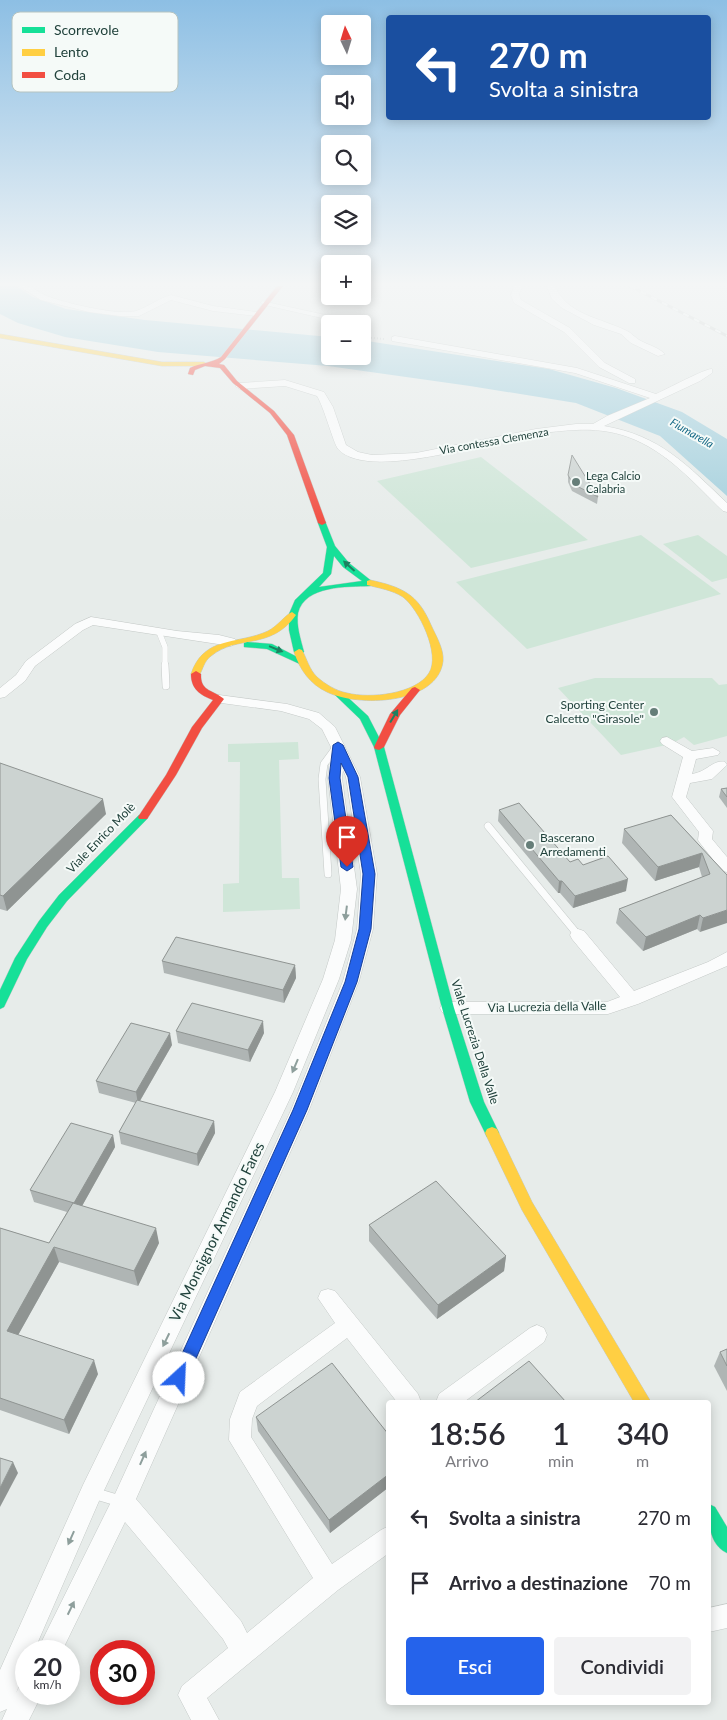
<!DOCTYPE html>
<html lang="it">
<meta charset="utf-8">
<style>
body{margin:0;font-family:Lato,sans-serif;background:#f2f2f3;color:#2b2b33;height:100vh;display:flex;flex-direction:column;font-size:19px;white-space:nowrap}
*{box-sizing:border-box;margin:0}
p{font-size:16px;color:#7c7c81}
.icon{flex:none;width:28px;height:28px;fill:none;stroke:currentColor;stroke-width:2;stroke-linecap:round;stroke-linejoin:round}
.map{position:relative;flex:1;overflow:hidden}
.drawer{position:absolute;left:386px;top:1400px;width:325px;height:305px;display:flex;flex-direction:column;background:#fff;border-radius:5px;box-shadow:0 2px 12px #0003}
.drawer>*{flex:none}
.guide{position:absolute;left:386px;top:15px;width:325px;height:105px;border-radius:5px;box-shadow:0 2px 12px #0003;background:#1a4fa0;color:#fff;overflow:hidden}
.needle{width:32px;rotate:356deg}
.tools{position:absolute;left:321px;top:15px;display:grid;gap:10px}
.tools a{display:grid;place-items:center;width:50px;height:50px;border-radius:5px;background:#fff;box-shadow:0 2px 12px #0003;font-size:25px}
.speed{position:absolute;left:15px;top:1640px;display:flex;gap:10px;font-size:25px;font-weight:700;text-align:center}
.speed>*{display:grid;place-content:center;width:65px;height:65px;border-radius:50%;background:#fff;box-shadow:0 2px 12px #0003;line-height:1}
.speed small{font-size:12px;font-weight:400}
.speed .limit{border:8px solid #d22;background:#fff;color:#111}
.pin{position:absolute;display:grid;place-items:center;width:42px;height:42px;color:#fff;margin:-51px -21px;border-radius:50% 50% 50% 0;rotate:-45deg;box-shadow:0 0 5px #0007}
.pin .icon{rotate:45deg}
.me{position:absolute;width:55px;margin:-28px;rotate:25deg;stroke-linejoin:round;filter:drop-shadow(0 0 4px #0008)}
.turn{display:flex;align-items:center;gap:18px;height:105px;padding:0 20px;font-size:22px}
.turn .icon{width:65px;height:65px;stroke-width:2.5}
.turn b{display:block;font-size:35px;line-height:42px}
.eta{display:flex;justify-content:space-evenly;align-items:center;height:85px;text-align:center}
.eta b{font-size:30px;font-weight:600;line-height:35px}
.cta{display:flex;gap:10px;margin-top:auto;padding:10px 20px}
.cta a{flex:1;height:58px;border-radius:5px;background:#2563eb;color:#fff;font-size:20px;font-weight:600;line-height:58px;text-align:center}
.cta a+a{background:#f2f2f3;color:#2b2b33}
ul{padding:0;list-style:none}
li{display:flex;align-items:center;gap:15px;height:65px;padding:0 20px}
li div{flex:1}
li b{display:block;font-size:19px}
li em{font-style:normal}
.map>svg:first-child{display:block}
</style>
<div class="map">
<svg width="727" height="1720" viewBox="0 0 727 1720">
<rect width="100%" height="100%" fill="#e7ecea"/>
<g fill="#cfe6d8">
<polygon points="481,457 588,540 471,568 377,481"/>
<polygon points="641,535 721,594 527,649 456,582"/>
<polygon points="698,535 727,556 727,578 712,582 663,544"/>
<polygon points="595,678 712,678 719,685 727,684 727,736 694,745 684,737 671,744 621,755 558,688"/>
<polygon points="298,742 299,759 279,760 282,878 299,878 300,909 223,912 223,884 239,883 240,762 228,762 228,744"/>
</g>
<polygon fill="#a4d0dd" points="0,286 16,286 33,297 66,309 145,320 330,337 330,356 362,356 363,340 367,341 549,369 616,388 682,412 727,439 727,496 660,436 576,403 470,386 328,366 158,352 65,337 18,323 0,314"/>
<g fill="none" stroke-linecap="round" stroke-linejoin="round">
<defs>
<polyline id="lane-far2" points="159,632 165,647 165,666"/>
<g id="lane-far1">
<polyline points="165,665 166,686"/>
<polyline points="488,826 578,935"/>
<polyline points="328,874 322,779 324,764 335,749"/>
</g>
<polyline id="lane" points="93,1493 120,1501"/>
<g id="street">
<path d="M19 286C31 284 37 292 47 296 65 303 118 316 136 311 148 307 159 298 171 295L213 306 256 312 260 314 256 316 213 311 171 300 139 316H120L89 312 41 300Z"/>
<polygon points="514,286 522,286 519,295 521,300 570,328 605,363 635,379 635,383 629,383 599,367 564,332 514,303 511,295"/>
<path d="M547 286H555C566 314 600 318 625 330 631 332 635 338 641 341 649 345 659 348 665 354L658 356 631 343 621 334 594 325 562 308 552 299Z"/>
<polygon points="262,301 339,318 343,320 339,322 265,305 261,303"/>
<path d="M395 336 577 368 656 394C665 390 706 368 712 369V373L700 381 604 426C660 435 688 466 727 503V512L723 511C695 484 667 451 628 437 612 431 593 429 576 430 550 431 523 436 497 442 463 449 364 478 338 449 333 442 324 407 317 396L285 386 240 389 235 386 240 383 285 380 324 392 333 407 346 445 358 452 372 455 416 453 536 429 576 424H593L607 416 650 398 575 373 392 341V337Z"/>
<polygon points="91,617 177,631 219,635 235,639 237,642 231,646 93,625 83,630 35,666 25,681 5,697 0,698 0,688 16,675 26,661 75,624"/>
<polygon points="219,695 287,704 319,713 335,727 360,777 377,874 373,929 359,981 309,1110 136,1499 241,1621 247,1633 313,1578 229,1440 230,1419 240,1392 335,1323 318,1298 321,1291 328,1289 335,1291 418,1394 421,1402 397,1402 347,1338 257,1406 252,1419 251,1437 332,1564 381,1530 389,1526 389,1553 338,1590 207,1698 219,1720 191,1720 178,1695 182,1686 228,1648 223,1639 125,1522 62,1651 37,1651 115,1494 291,1110 343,981 357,929 361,874 346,777 343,770 342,778 357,889 351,940 339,979 293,1092 99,1501 34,1651 26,1651 26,1669 16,1693 20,1685 26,1682 26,1694 42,1694 29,1720 2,1720 7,1709 0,1712 0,1670 83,1485 275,1092 323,979 335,940 341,889 328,778 331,747 322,729 309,719 281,711 214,702 213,699"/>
<path d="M667 737 692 751 713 748 720 752 718 755 696 759 692 774C707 772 713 759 725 762L727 765 712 779 690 783 686 797 713 831 712 839 727 857V872L722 871 700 843 698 840 699 832 672 797 683 757 662 744 660 741 662 738Z"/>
<polygon points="578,929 584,931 634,991 708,962 727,952 727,966 638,1004 608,1014 448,1014 442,1012 440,1008 442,1004 448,1002 607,1002 620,997 572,939 570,935 572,931"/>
<polygon points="537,1325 544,1328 547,1335 544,1342 464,1402 436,1402 439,1394 530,1328"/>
<polygon points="727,1604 727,1628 709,1632 709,1608"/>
</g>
<g id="fast">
<path d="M319 521H325L335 546 349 563 374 583 370 586C347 587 305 585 298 613 296 626 301 640 304 652L299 655 294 652 289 630V614L295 600 323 573 327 547 318 523ZM334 556 343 567 362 581 319 587 331 574Z"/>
<polygon points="247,642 272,644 307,662 302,665 267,649 244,647 244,643"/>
<polygon points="340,692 343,693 368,716 384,747 454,1008 484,1102 499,1133 497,1137 492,1139 487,1137 470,1102 442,1008 374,747 360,719 335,695"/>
<polygon points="143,814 147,815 148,817 147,819 67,901 47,927 27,959 4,1007 0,1009 0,990 15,958 39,921 59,895 139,815"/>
<path d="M709 1504 715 1507 727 1527V1553C709 1545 708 1521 709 1504Z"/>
</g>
<g id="slow">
<polygon points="0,334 162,362 204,362 207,364 204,366 162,366 0,338"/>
<path d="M370 580C402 587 418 594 431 625 436 636 444 649 443 661 438 705 357 707 327 692 310 684 300 670 294 652L299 649 302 650C307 659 309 669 317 677 325 684 336 691 347 693 370 699 416 694 429 673 441 655 419 609 403 597 392 590 379 588 367 585V581Z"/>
<path d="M292 612 296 615C270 651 238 634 211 656 204 661 203 669 199 676L196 677 191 674C204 635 238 645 268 631 278 626 285 615 292 612Z"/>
<polygon points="492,1127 497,1129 532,1202 651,1402 634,1402 522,1210 485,1133 487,1129"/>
</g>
<g id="jam">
<path d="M277 286H283L225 359 219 364 224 365 237 381 274 411 294 435 326 523 322 525 318 523 287 435 270 413 233 383 220 368 205 366 195 370 193 375 188 374 190 368C200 363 212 363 221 357Z"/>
<path d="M196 671 201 674C200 692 214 690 224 699L202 728 176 775 147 819H139L138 817 166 775 192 727 213 700C200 695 191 689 191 674Z"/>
<polygon points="415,687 420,690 400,715 384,747 379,750 375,749 374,747 390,714 412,688"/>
</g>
</defs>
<use href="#lane-far2" stroke="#c4c9c7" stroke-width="6"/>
<use href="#lane-far1" stroke="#c4c9c7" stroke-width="8"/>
<use href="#lane" stroke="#c4c9c7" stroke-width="12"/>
<use href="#street" stroke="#c4c9c7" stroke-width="1"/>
<use href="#fast" stroke="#c2cac7" stroke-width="1"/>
<use href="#slow" stroke="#c2cac7" stroke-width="1"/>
<use href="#jam" stroke="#c2cac7" stroke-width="1"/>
<polyline stroke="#c2cbca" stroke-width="2" stroke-dasharray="1 2" stroke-linecap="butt" points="362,337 384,339"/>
<use href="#lane-far2" stroke="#fbfcfc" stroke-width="5.5"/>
<use href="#lane-far1" stroke="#fbfcfc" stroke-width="7"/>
<use href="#lane" stroke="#fbfcfc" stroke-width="11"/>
<use href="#street" fill="#fbfcfc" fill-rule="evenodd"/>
<use href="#fast" fill="#16e098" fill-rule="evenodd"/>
<use href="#slow" fill="#ffcf43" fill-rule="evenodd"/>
<use href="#jam" fill="#f24e42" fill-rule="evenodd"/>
<defs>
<polyline id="rail" points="630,286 727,336"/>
</defs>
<use href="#rail" stroke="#c8cdcb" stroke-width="3"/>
<use href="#rail" stroke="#f5faf8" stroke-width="2" stroke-dasharray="6" stroke-linecap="butt"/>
</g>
<g fill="#afb5b4">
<polygon points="568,475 598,497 597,504 572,491 568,482"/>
<polygon points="0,763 106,814 7,911 0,909"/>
<polygon points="727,788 727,808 719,797 721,789"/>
<polygon points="499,810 570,862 583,865 626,891 573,908 560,893 558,893 498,821"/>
<polygon points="671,815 727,875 700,932 697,929 643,951 616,923 619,909 702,877 699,867 655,881 622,843 624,829"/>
<polygon points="162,961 295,965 296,978 284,1003 164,973"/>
<polygon points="176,1031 264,1033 250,1062 178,1043"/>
<polygon points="172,1045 140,1101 214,1121 215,1133 198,1166 121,1144 119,1132 136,1103 99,1093 96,1081"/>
<polygon points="113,1135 115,1147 82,1206 159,1243 138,1286 59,1262 18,1335 98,1374 69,1434 0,1410 0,1228 49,1243 67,1212 34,1202 30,1190"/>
<polygon points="369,1225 506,1256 504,1271 437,1319 369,1241"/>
<polygon points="727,1349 727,1391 714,1366 720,1352"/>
<polygon points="256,1417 389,1435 389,1487 330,1533 258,1431"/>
</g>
<g fill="#8f9492">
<polygon points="103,799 106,814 7,911 3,896"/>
<polygon points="702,853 699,867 655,881 658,867"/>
<polygon points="628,879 626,891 573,908 575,896"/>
<polygon points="559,881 562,881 560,893 558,893"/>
<polygon points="727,910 727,923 700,932 703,918"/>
<polygon points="700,915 697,929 643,951 646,937"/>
<polygon points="295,965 296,978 284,1003 283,990"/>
<polygon points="263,1021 264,1033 250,1062 248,1050"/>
<polygon points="170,1033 172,1045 138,1104 136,1092"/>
<polygon points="214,1121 215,1133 198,1166 197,1154"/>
<polygon points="113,1135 115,1147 77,1215 74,1203"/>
<polygon points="156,1228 159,1243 138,1286 134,1271"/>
<polygon points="54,1247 59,1262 12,1346 7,1331"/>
<polygon points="506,1256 504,1271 437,1319 438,1305"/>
<polygon points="94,1360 98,1374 69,1434 64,1420"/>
<polygon points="13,1462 18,1473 0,1507 0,1488"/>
<polygon points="389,1474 389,1487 330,1533 329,1520"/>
</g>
<g fill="#ccd3d1" stroke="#8f9492">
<polygon points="572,455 598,497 573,484 568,475"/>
<polygon points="0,763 103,799 3,896 0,895"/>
<polygon points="727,788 727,797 721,789"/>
<polygon points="519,803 570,862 578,859 583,865 608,856 628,879 575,896 562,881 559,881 499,810"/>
<polygon points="671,815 727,875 727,910 703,918 700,915 646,937 619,909 710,874 702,853 658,867 624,829"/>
<polygon points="176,937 295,965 283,990 162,961"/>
<polygon points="192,1003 263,1021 248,1050 176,1031"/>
<polygon points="131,1023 170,1033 136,1092 96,1081"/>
<polygon points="137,1100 214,1121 197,1154 119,1132"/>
<polygon points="71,1123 113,1135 74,1203 30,1190"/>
<polygon points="436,1181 506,1256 438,1305 369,1225"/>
<polygon points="73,1203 156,1228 134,1271 54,1247 7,1331 94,1360 64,1420 0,1398 0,1228 49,1243"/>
<polygon points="727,1349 727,1366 720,1352"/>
<polygon points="529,1361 566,1402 475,1402"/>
<polygon points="332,1363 389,1435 389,1474 329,1520 256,1417"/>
<polygon points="0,1458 13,1462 0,1488"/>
</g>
<defs><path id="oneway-solid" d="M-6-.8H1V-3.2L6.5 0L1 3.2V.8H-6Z" transform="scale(1.25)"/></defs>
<g fill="#1d8161">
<use href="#oneway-solid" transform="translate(349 566) rotate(-138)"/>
<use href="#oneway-solid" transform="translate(276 649) rotate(22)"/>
<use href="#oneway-solid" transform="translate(394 716) rotate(-59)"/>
</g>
<g fill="#8e9f9c">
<use href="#oneway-solid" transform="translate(346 913) rotate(97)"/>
<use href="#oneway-solid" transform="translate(295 1066) rotate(113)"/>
<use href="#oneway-solid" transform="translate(166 1340) rotate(116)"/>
<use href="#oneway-solid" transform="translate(143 1458) rotate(-66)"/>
<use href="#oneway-solid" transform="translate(71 1538) rotate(114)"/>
<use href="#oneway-solid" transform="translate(71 1608) rotate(-64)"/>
</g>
<linearGradient id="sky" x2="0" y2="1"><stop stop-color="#8dbfe4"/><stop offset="0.54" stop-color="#f4f6f6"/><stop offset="1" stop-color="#f4f6f6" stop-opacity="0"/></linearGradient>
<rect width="727" height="526" fill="url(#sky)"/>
<polygon fill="#2563eb" stroke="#184099" points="338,742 343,745 358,777 375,874 371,929 357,982 307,1110 185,1383 179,1385 173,1383 171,1378 293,1110 345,982 359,929 363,874 348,777 341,763 340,778 353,867 347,871 341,867 329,778 333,745"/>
<g fill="#667e79" stroke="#f5faf8" stroke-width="2">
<circle cx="576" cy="482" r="5"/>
<circle cx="654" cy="712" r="5"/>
<circle cx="530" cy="845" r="5"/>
</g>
<g text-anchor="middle" stroke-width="4" stroke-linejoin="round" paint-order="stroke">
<g font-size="11" font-style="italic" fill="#146885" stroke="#f5faf8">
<text transform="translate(692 433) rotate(30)" y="4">Fiumarella</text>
</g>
<g font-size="11" fill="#21423c" stroke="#f5faf8">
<text transform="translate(494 441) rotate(-10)" y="4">Via contessa Clemenza</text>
</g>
<g font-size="11" fill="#21423c" stroke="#f5faf8" text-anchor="start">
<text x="586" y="480">Lega Calcio<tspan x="586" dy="13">Calabria</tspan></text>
</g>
<g font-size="12" fill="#21423c" stroke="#f5faf8" text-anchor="end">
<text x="644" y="709">Sporting Center<tspan x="644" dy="14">Calcetto "Girasole"</tspan></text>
<text x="540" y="842" text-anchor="start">Bascerano<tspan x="540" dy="14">Arredamenti</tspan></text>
</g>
<g font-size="12" fill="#21423c" stroke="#f5faf8">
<text transform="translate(101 838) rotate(-46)" y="4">Viale Enrico Molè</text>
<text transform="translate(547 1007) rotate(-1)" y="4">Via Lucrezia della Valle</text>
<text transform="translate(475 1042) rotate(72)" y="4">Viale Lucrezia Della Valle</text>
</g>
<g font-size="15" fill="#21423c" stroke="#f5faf8">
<text transform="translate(217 1232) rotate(-64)" y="5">Via Monsignor Armando Fares</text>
</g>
</g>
<rect x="12" y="12" width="166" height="80" rx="8" fill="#f5faf8" stroke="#b5c3c0" stroke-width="1"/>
<rect x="22" y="27" width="23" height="6" fill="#16e098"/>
<rect x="22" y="49" width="23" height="7" fill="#ffcf43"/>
<rect x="22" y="72" width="23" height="6" fill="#f24e42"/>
<g font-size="14" fill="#21423c">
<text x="54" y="35">Scorrevole</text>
<text x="54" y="57">Lento</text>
<text x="54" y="80">Coda</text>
</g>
</svg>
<div class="tools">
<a><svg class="needle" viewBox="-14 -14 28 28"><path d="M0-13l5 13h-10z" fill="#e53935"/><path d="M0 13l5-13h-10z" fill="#7c7c81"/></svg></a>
<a><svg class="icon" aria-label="sound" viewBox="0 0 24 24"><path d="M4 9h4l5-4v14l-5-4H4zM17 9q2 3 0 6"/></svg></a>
<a><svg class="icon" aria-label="search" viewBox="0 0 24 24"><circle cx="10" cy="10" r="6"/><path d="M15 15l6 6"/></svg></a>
<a><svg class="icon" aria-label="layers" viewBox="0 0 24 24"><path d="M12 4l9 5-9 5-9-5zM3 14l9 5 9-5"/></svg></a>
<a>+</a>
<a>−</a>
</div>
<div class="speed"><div>20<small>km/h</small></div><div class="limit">30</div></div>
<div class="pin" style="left:347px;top:867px;background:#d93025"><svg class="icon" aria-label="arrive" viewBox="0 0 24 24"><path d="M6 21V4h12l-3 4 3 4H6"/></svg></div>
<svg class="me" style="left:179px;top:1378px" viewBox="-20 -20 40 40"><circle r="19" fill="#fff"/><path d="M0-13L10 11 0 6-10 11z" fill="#2563eb"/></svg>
<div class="guide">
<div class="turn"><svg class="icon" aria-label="left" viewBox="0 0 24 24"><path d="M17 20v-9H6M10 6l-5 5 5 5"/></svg><div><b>270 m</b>Svolta a sinistra</div></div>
</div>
<section class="drawer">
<div class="eta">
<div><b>18:56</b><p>Arrivo</p></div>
<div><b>1</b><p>min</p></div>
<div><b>340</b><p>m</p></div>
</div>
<ul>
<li><svg class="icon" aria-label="left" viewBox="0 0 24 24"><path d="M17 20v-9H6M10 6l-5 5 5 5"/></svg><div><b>Svolta a sinistra</b></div><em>270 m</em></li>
<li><svg class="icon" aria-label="arrive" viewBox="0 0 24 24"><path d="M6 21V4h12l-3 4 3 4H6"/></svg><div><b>Arrivo a destinazione</b></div><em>70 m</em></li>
</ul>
<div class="cta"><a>Esci</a><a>Condividi</a></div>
</section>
</div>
